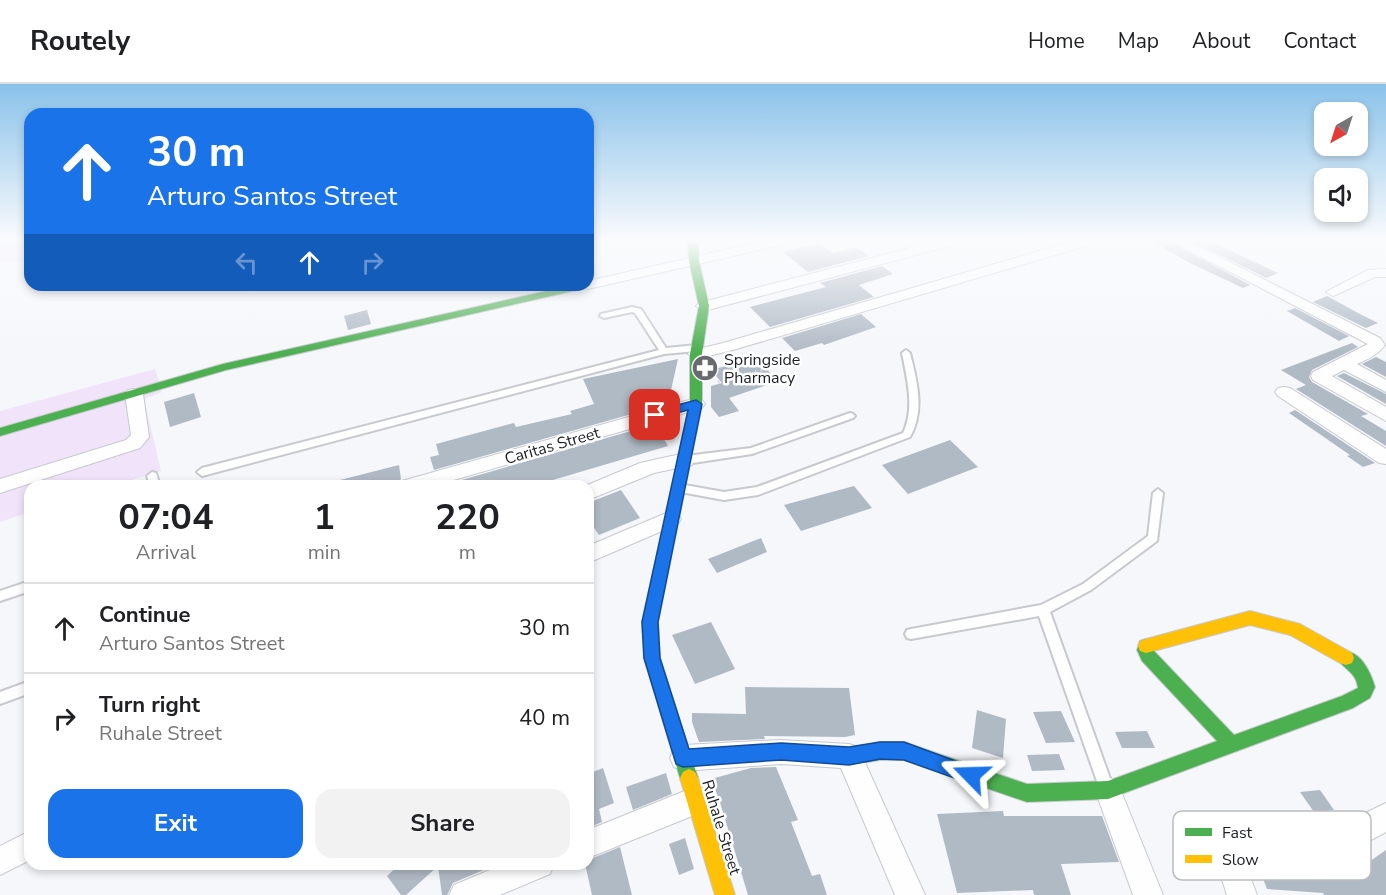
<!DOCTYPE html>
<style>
body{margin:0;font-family:"Nunito Sans",sans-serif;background:#f2f2f2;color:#202124;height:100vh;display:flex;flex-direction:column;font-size:22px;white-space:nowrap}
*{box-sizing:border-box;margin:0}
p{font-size:20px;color:#757577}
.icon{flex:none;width:33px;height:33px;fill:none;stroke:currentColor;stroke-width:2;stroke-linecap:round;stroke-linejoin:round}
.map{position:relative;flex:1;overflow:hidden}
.drawer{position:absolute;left:24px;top:396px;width:570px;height:390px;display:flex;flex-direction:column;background:#fff;border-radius:18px;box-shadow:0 3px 9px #0003}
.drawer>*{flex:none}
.banner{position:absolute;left:24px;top:24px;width:570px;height:183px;border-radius:18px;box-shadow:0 3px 9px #0003;background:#1a73e8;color:#fff;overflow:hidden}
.needle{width:39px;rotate:219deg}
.buttons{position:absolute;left:1314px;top:18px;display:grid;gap:12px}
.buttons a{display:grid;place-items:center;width:54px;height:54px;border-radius:12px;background:#fff;box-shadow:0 3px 9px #0003;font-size:30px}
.pin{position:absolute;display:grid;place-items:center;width:51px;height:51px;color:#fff;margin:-26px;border-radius:12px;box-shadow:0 3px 9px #0006}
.me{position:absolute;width:66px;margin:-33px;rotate:292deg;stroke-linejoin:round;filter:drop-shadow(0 0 4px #0008)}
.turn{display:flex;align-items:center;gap:21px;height:126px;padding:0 24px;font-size:27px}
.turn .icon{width:78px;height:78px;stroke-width:2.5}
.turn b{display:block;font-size:42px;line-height:51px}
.lanes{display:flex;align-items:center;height:57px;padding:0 24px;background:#0003;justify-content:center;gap:30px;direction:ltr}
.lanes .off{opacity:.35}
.eta{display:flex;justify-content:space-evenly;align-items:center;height:102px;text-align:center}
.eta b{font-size:36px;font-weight:700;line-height:42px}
.cta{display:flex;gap:12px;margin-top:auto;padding:12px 24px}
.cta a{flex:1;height:69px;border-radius:18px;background:#1a73e8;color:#fff;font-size:24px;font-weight:700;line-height:69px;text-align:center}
.cta a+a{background:#f2f2f2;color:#202124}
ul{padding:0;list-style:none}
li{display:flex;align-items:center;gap:18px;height:90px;padding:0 24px;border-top:2px solid #e0e0e0}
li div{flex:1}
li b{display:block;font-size:22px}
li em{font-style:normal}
header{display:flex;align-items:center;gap:36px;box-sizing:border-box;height:84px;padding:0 30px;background:#fff;border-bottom:2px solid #e0e0e0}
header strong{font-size:28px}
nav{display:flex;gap:33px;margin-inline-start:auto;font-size:21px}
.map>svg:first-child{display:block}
</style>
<header>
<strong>Routely</strong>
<nav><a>Home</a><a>Map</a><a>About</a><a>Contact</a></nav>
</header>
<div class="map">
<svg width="1386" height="811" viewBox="0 0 1386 811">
<rect width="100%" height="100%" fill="#f5f7fb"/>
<g fill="#f0e3fa">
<rect x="0" y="156" width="30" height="21"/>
<polygon points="155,285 162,308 144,315 161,387 112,402 30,402 30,428 0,438 0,327"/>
</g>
<g fill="#b0bac5">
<polygon points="1150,156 1167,156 1250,201 1243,204 1190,179"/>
<polygon points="1190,156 1207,156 1278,189 1266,194"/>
<polygon points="818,159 833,169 856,163 869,172 808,188 783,168"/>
<polygon points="882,182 893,190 859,201 874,213 770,243 750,223 826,203 820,199"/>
<polygon points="1327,212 1358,229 1378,239 1366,244 1313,218"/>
<polygon points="1295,224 1349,252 1339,257 1287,227"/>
<polygon points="367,226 371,240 348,246 344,232"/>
<polygon points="861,230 876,243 824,261 822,259 795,267 782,254"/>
<polygon points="1352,259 1358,263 1312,286 1309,293 1312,298 1368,330 1361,332 1386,347 1386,362 1296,305 1306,301 1281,286"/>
<polygon points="1376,273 1386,278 1386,293 1362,280"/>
<polygon points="678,275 669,315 644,322 646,326 434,386 430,373 439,371 436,360 514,339 516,343 572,330 570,327 594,320 583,295"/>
<polygon points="748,276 752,281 758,279 765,286 768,286 776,298 729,314 739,327 719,333 711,323 711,302 722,299 711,286"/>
<polygon points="1344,289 1386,310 1386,320 1337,292"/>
<polygon points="194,309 201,333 170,343 164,318"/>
<polygon points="1295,326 1375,379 1363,383 1347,372 1350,371 1289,329"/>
<polygon points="655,340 668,362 536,401 534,396 513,402 441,402"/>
<polygon points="950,356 978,383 908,410 882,381"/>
<polygon points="399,381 401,395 398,398 385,402 341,402 340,396"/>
<polygon points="854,402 872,424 801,447 784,421"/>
<polygon points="621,406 640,434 599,451 588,435 588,419"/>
<polygon points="761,454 767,468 717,489 708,475"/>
<polygon points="711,538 735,585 695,600 672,551"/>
<polygon points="745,603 849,604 855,651 845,653 764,652 765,655 699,658 692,638 692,629 746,630"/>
<polygon points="977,626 1006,635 1003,674 972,664"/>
<polygon points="1061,627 1075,658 1046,659 1033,628"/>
<polygon points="1147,647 1155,664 1122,664 1115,648"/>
<polygon points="1059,670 1065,686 1032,687 1027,671"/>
<polygon points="776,683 798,736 791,738 812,792 820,790 827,811 748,811 719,715 711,695 751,684"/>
<polygon points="603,684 614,719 599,725 602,738 588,744 588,690"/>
<polygon points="666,689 672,710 633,726 626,703"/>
<polygon points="1320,706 1334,726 1314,728 1300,708"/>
<polygon points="1003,727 1004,732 1102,732 1119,778 1061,780 1071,811 1034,811 1033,806 957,809 937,730"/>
<polygon points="685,754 694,785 679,791 669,760"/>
<polygon points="620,763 632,811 592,811 585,780 588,780 588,776"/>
<polygon points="1386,766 1386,811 1324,811 1323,809 1267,805 1258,782 1312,785 1332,778 1344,779 1350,791"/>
<polygon points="400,780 485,780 486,785 453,799 447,811 442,811 438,782 406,811 401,811 387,792"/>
</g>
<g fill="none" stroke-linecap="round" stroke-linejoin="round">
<defs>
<g id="lane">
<polygon points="632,223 641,225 666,264 697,261 701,264 697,267 664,270 202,392 197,388 202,384 659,266 635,229 632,228 604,234 600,232 601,230"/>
<path d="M906 266 910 269C917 297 925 327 910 353L758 411 724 416 675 407 674 404 675 401 679 400 724 408 757 403 903 349C915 324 907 295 902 269Z"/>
<polygon points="850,329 853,330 855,332 853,334 752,370 686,380 681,376 686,372 751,364"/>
<polygon points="152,388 156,389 160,402 150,402 147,392"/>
<polygon points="1158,405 1163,409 1157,457 1091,506 1050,528 1112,700 1110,705 1105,707 1100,705 1098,700 1039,532 911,555 907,554 905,550 907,546 911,545 1041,521 1083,500 1148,452 1153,409"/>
<polygon points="30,497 30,507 0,517 0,507"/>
<polygon points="30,597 30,609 0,620 0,608"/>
</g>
<g id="street">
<polygon points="769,156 793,156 786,160 588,205 581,201 588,201 588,197"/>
<polygon points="941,156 963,156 961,159 704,227 696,222 699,219"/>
<polygon points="1077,156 1098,156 1096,159 733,266 696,275 688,270 690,267 723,259"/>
<path d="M1169 156H1186L1380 254 1385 261C1378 271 1368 275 1357 280L1386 296V308L1344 286 1332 292 1386 323V337L1313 296 1311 292 1313 288 1368 260Z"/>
<polygon points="1386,185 1386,193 1375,193 1333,212 1326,208 1368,186"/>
<polygon points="1284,303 1290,304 1386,365 1386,380 1379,379 1278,312 1275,308 1278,304"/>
<polygon points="134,305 140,306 143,310 149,353 140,364 0,409 0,395 126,356 131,351 125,310 128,306"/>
<polygon points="696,314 702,316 705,320 702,324 433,402 399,402 402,397 409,395"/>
<polygon points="685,369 692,371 694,376 692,381 654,389 588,416 588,402 585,402 640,379"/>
<polygon points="671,427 678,430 681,435 678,440 588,479 588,462"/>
<polygon points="781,656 849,660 858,663 925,811 895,811 841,684 781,680 683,687 674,683 670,674 674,665 683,661"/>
<polygon points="1108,693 1117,697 1163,811 1133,811 1095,706 1099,697"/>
<polygon points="697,702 707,706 711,716 707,726 588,774 588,746"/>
<polygon points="1386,719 1386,748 1343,771 1312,783 1245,779 1257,811 1227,811 1216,777 1224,759 1241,751 1312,755"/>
<polygon points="30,747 30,776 0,791 0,762"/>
<polygon points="504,780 554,780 550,790 500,811 449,811 454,801"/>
</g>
<g id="fast">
<polygon points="688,156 698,156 699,177 709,222 702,270 702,320 658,538 660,574 698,694 695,700 689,703 683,700 680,694 644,574 642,538 690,320 690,270 699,222 689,177"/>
<polygon points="588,198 591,201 586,204 226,286 0,352 0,344 223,280 573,201 588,201"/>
<path d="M1146 555 1152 557 1154 567 1234 651 1342 612 1358 604C1356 587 1344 587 1338 574L1340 569C1359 562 1371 589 1375 603L1370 614 1353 624 1108 715 1027 718 904 676H880L849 681 843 678 840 672 843 666 880 658H904L1027 700 1108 697 1217 657 1142 577 1137 566 1140 557Z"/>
</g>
<g id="slow">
<polygon points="1250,527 1300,540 1352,569 1354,574 1352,579 1346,581 1340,579 1290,551 1250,541 1146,569 1140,567 1138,562 1140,557 1146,555"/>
<polygon points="689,685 695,688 698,694 735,811 715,811 680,694 683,688"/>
</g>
</defs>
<use href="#lane" stroke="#c7c9ce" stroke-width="4"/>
<use href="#street" stroke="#c7c9ce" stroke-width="2"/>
<use href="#fast" stroke="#c7c9ce" stroke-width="2"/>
<use href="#slow" stroke="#c7c9ce" stroke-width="2"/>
<polyline stroke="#d9dadc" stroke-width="3" stroke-dasharray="1.5 4" stroke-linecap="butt" points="718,298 769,284"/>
<use href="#lane" fill="#fefefe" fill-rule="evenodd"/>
<use href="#street" fill="#fefefe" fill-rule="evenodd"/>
<use href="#fast" fill="#4caf50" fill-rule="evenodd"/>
<use href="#slow" fill="#ffc107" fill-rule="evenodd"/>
</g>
<linearGradient id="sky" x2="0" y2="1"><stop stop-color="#8ac2ea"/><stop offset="0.58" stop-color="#fafbfd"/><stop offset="1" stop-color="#fafbfd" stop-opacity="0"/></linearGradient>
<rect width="1386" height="269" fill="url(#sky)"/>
<polygon fill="#1a73e8" stroke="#114b97" stroke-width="1.5" points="696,316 702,320 658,538 660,574 689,665 781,659 849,663 880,658 904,658 977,685 980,691 977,697 971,700 904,676 880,675 849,681 781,676 683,683 676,680 644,574 642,538 688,326 655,335 649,331 651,328"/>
<defs>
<symbol id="pharmacy-disc" viewBox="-11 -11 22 22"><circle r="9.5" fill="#686a70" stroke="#fff"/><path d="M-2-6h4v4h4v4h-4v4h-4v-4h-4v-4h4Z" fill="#fff"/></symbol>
</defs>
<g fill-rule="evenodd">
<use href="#pharmacy-disc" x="690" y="269" width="30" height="30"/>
</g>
<g text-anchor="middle" stroke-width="5" stroke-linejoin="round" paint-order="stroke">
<g font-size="16" fill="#1c1e25" stroke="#fff" text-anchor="start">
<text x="724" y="281">Springside<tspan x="724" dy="18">Pharmacy</tspan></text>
</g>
<g font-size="16" fill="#1c1e25" stroke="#fff">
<text transform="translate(552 361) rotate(-16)" y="6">Caritas Street</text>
<text transform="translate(722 743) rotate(73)" y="6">Ruhale Street</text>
</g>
</g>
<rect x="1173" y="727" width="198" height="69" rx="9" fill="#fff" stroke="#bbbcbe" stroke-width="1.5"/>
<rect x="1185" y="744" width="27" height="8" fill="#4caf50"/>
<rect x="1185" y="771" width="27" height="8" fill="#ffc107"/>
<g font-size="16" fill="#1c1e25">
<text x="1222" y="754">Fast</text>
<text x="1222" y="781">Slow</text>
</g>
</svg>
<div class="buttons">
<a><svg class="needle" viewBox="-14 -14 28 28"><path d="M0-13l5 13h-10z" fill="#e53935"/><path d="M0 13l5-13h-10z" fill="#757577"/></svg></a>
<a><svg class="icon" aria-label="sound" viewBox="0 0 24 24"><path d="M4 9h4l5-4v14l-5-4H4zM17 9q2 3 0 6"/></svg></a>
</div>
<div class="pin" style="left:655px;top:331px;background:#d93025"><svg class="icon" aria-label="arrive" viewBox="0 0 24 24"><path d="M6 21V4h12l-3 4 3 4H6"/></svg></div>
<svg class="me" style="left:971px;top:691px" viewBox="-20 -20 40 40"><path d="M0-17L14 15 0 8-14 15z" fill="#1a73e8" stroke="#fff" stroke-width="4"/></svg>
<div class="banner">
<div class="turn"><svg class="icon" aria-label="ahead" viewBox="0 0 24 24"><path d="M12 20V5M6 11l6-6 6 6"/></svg><div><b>30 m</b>Arturo Santos Street</div></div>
<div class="lanes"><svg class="icon off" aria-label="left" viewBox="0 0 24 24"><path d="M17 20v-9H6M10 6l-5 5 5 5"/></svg><svg class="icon" aria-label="ahead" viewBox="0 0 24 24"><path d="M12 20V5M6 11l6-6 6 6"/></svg><svg class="icon off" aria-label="right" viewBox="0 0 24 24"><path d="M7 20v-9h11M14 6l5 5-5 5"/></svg></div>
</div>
<section class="drawer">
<div class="eta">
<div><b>07:04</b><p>Arrival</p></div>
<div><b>1</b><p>min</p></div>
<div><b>220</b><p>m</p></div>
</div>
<ul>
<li><svg class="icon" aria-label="ahead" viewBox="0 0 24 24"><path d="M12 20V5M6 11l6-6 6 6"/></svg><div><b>Continue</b><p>Arturo Santos Street</p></div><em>30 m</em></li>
<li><svg class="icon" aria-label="right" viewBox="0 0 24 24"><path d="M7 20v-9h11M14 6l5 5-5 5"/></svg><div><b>Turn right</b><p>Ruhale Street</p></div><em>40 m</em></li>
</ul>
<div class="cta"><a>Exit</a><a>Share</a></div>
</section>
</div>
